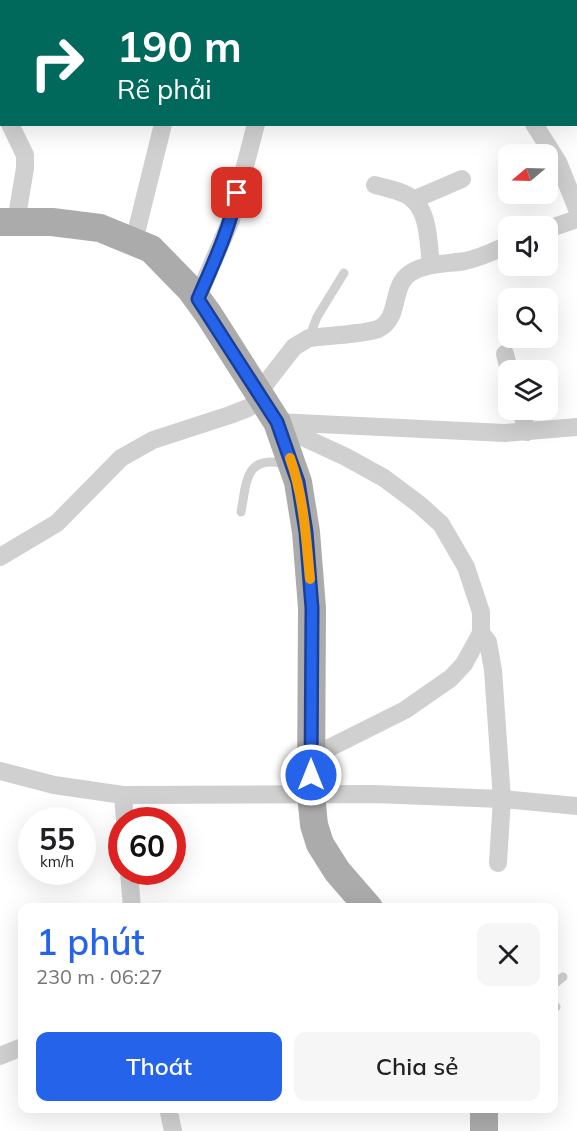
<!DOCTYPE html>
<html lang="vi">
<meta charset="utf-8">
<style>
body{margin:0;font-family:Mulish,sans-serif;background:#f6f6f6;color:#202124;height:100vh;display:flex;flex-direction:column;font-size:22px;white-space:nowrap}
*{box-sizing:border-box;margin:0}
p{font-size:20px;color:#757577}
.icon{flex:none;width:33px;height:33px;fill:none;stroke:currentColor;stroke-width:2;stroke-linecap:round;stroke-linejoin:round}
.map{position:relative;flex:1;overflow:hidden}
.drawer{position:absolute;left:18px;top:903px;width:540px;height:210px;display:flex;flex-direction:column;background:#fff;border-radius:12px;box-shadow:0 6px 24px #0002}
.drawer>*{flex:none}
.hud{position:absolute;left:0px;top:0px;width:578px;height:126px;box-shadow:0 6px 24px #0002;background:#00695c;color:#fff;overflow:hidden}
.needle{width:39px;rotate:251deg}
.tools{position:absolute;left:498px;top:144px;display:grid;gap:12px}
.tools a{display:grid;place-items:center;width:60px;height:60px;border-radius:12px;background:#fff;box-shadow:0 6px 24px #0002;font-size:30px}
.speed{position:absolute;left:18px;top:807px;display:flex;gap:12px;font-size:30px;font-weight:700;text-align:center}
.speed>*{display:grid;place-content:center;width:78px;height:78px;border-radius:50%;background:#fff;box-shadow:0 6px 24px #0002;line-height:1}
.speed small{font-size:15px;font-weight:400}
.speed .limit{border:9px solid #d22;background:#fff;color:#111}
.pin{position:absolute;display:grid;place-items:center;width:51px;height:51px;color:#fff;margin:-26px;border-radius:12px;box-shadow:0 3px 9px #0006}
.me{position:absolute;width:66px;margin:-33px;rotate:0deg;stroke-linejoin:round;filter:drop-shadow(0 0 4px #0008)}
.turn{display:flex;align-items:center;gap:21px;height:126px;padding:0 18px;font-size:27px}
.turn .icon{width:78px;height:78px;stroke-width:2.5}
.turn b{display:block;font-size:42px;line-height:51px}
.round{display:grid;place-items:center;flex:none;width:63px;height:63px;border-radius:12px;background:#f6f6f6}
.headline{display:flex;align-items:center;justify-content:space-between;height:102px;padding:0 18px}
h1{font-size:36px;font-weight:600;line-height:45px;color:#2563eb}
.button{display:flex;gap:12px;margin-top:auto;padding:12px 18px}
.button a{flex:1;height:69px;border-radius:12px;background:#2563eb;color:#fff;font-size:24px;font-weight:600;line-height:69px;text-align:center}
.button a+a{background:#f6f6f6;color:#202124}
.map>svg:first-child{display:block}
</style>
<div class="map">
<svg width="577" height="1131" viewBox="0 0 577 1131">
<rect width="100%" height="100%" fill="#fff"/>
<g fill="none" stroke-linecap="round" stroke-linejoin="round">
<g stroke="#d0d0d0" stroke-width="9">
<polyline points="309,338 317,317 344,273"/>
<path d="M241 512C247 480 245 454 287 464"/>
<polyline points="554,984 563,977"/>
<polyline points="554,1007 556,1007"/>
</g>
<g stroke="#d0d0d0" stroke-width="18">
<polyline points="357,2 357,0"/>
<polyline points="0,88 2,93"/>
<polyline points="10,124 25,155 25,168 16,222"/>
<polyline points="534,124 558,162 577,209"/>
<path d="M375 185C385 188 397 190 407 195 430 208 428 243 431 265"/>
<polyline points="413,200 462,179"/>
<polyline points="548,229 577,219"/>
<polyline points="134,241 163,124"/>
<polyline points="197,299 231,220 256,124"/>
<polyline points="505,354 509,370"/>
<path d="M259 392 294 347 309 338C325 336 365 334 378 329 402 318 389 285 412 272 428 263 447 264 465 261 480 258 494 251 508 245"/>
<polyline points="521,410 527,432"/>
<polyline points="277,422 505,433 577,427"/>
<polyline points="279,426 346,457 384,478 420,505 441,524 466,567 481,612 481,633 464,664 451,678 405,710 311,757"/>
<polyline points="0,557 57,523 121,458 153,440 230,415 248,408 263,398"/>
<polyline points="481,633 488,642 493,670 502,799 498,863"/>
<polyline points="0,771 54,785 123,795 374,794 502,799 577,806"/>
<polyline points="123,795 125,820"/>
<polyline points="129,872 132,908"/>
<polyline points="0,1056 22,1047"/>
<polyline points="168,1108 173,1131"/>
</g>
<g stroke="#ababab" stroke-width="28">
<polyline points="0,222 52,222 100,228 151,249 191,290 209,315 277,422 298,482 306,532 312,608 311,794 314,825 320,844 337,871 369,908"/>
<polyline points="484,1108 484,1131"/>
</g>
</g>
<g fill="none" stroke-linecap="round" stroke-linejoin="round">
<defs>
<path id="route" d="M237 193C229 231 213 264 198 299L277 422 298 482 306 532 312 608 311 775"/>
</defs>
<use href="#route" stroke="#184099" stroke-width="15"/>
<use href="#route" stroke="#2563eb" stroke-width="10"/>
<path stroke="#f59e0b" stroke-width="10" d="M290 458C304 497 306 538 310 579"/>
</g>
</svg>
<div class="tools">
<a><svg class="needle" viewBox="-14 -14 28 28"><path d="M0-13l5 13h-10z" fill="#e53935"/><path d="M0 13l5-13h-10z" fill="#757577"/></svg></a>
<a><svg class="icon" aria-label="sound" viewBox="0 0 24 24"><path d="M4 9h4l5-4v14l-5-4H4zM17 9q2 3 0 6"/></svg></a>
<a><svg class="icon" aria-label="search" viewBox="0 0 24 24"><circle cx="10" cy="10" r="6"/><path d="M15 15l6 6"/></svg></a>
<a><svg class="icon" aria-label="layers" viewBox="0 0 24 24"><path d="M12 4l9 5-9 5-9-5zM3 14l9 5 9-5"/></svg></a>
</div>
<div class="speed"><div>55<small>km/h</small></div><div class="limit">60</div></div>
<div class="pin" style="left:237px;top:193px;background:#d93025"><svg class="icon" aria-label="arrive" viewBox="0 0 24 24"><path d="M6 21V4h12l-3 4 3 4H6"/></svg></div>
<svg class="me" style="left:311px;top:775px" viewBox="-20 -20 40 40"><circle r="17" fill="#2563eb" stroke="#fff" stroke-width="3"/><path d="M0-11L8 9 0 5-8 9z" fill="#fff"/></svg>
<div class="hud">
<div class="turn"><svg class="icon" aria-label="right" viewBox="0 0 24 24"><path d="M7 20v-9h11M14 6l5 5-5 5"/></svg><div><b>190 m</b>Rẽ phải</div></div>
</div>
<section class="drawer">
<div class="headline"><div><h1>1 phút</h1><p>230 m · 06:27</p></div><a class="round"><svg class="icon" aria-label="close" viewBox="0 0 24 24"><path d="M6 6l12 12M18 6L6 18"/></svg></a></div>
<div class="button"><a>Thoát</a><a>Chia sẻ</a></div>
</section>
</div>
